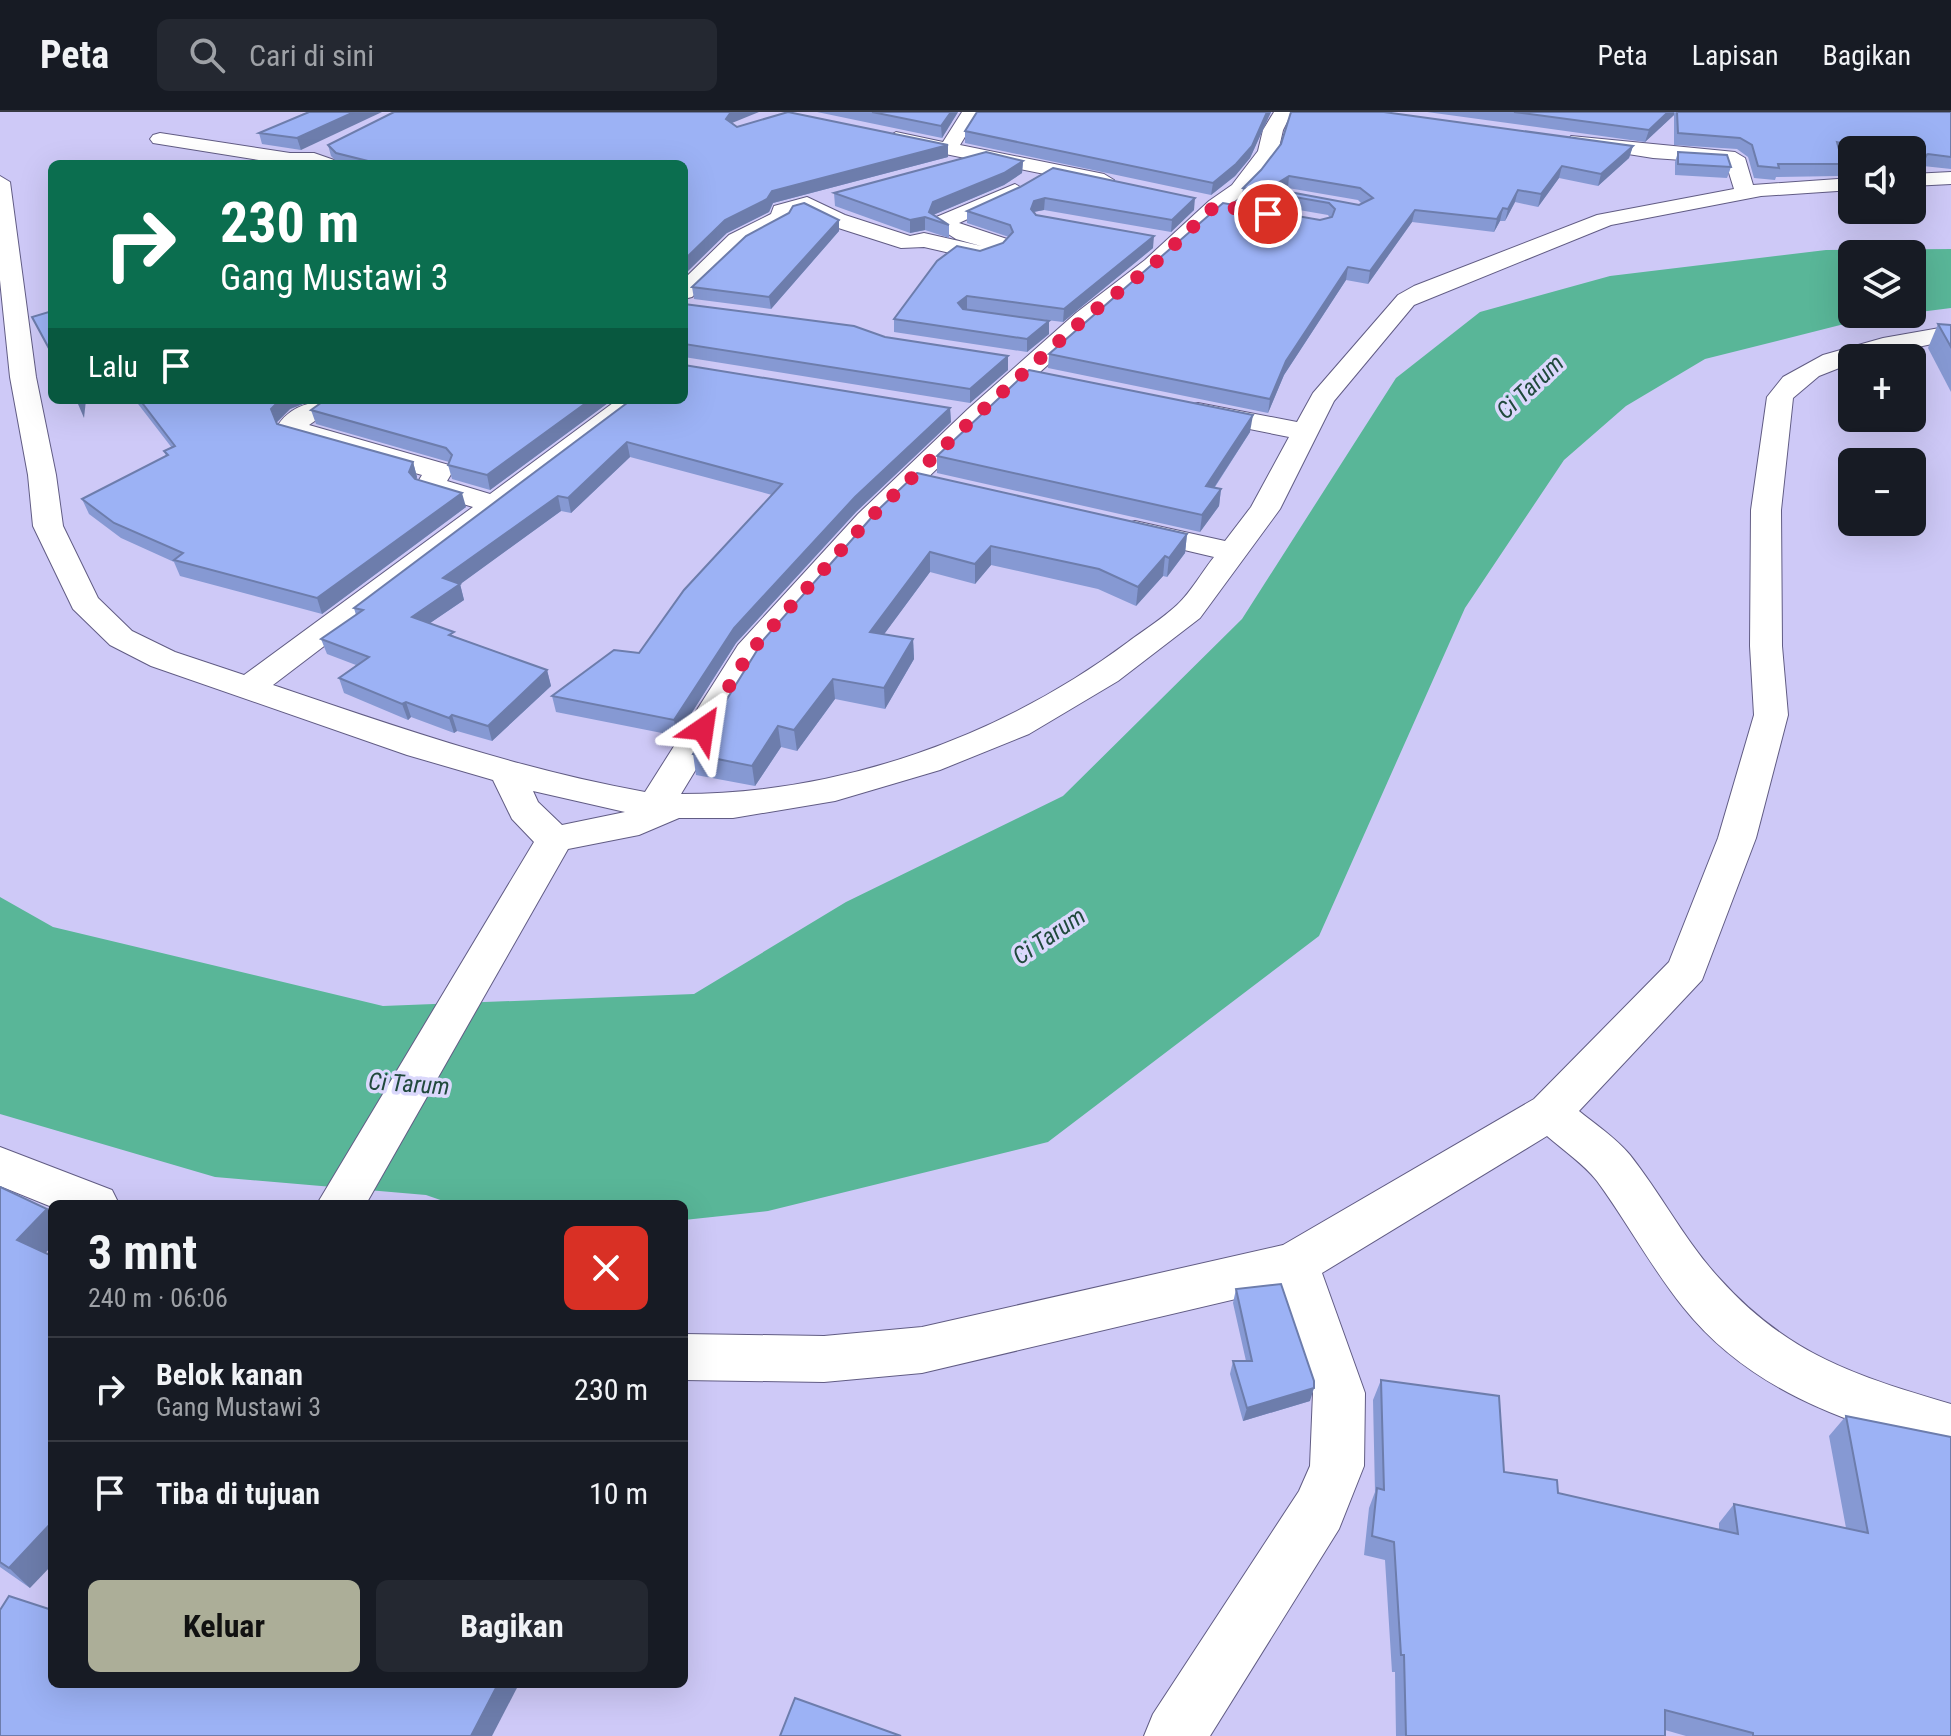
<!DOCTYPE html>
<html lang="id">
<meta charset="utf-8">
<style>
body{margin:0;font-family:"Roboto Condensed",sans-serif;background:#242831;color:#f1f3f6;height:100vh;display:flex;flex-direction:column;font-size:30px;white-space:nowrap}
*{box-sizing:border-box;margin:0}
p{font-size:26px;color:#9ea1a6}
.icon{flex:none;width:44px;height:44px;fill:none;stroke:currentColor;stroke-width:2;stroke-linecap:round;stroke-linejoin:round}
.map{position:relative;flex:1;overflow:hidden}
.sheet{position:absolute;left:48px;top:1088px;width:640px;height:488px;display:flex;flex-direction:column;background:#171b24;border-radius:12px;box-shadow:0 8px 32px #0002}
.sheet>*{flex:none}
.guide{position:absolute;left:48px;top:48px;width:640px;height:244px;border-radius:12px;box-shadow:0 8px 32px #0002;background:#0b6e4f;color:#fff;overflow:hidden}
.tools{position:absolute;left:1838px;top:24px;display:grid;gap:16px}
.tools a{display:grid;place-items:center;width:88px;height:88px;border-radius:12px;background:#171b24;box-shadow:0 8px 32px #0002;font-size:40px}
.pin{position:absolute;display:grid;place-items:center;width:68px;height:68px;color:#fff;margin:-34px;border:4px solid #fff;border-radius:50%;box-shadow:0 2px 8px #0007}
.me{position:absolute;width:88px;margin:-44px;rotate:32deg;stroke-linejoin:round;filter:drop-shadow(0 0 6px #0008)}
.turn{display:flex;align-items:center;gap:28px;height:168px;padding:0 40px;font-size:36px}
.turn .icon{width:104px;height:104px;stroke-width:2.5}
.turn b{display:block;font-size:56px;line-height:68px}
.then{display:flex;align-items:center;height:76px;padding:0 40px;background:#0003;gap:16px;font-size:30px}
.round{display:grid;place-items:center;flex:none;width:84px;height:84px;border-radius:12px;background:#242831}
.headline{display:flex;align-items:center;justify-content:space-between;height:136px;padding:0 40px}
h1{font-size:48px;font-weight:700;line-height:60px}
.action{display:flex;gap:16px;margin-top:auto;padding:16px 40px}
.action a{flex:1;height:92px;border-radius:12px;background:#acae98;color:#111;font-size:32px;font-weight:700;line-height:92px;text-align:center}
.action a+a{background:#242831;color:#f1f3f6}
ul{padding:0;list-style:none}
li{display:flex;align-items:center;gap:24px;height:104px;padding:0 40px;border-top:2px solid #363941}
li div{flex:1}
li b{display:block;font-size:30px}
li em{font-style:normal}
header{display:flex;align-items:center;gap:48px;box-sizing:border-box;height:112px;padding:0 40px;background:#171b24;border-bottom:2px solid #363941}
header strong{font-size:38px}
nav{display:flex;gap:44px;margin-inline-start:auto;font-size:28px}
.search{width:560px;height:72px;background:#242831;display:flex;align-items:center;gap:20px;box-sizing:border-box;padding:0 28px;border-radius:12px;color:#9ea1a6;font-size:30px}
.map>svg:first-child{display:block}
</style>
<header>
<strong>Peta</strong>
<div class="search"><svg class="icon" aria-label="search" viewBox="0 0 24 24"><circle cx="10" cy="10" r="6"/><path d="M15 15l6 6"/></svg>Cari di sini</div>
<nav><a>Peta</a><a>Lapisan</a><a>Bagikan</a></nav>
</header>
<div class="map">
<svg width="1951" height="1624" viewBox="0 0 1951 1624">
<rect width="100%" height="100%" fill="#cec9f7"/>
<polygon fill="#59b698" points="1951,137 1951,196 1912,201 1912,142 1852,142 1852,202 1906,202 1860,208 1705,247 1626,294 1564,348 1465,496 1319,824 1048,1030 768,1099 684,1108 684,1092 452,1092 426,1083 215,1065 0,1002 0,785 53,815 383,894 694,882 846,790 1063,684 1242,507 1396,266 1480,200 1610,164 1826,138"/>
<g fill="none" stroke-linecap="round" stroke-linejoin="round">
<defs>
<g id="street">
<polygon points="962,0 980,0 960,33 1104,62 1114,68 1104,74 896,32 886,26 896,20 943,30"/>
<path d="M1274 0H1292L1283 18 1278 40 1246 81 1223 97 1161 158 1094 211 986 309 878 414 764 545 681 682C840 682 1001 625 1128 530 1144 518 1162 507 1177 493 1191 480 1202 460 1214 445L1125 424 1120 418 1125 412 1135 409 1225 429 1251 395 1289 325 1189 305 1185 299 1189 293 1198 291 1297 310 1313 281 1398 183 1414 174 1597 103 1734 77 1726 51 1653 46 1578 34 1568 28 1571 24 1735 40 1745 46 1753 73 1852 66V78L1761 84 1611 113 1414 193 1334 289 1280 397 1200 506 1118 569 1029 622 940 658 835 689 733 706H679L639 723 568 737 366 1092H317L534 730 512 707 493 668 407 643 151 554 110 533 73 497 33 414 28 363 10 265 0 168V64L10 70 36 265 56 363 63 414 98 486 132 519 175 540 244 563 473 395 420 379 416 373 422 363 283 323 278 313C293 290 320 288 345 288L309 313 449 353 453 359 447 369 490 382 617 288H647L273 573C396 615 518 657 645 680L738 533 858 402 968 297 1076 201 1145 148 1209 89 1232 73 1258 39 1263 18ZM533 679 625 700 562 713 538 690Z"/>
<polygon points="160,21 290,41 314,41 334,48 337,52 284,52 153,31 150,27 153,23"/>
<polygon points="1951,60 1951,72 1912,74 1912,62"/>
<path d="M1015 72 1025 78 1022 82 959 111 1007 127 1010 132C1004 141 995 146 985 149L924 135 901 136 829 113 805 99 792 103 789 110 745 133 692 185 684 187V167L729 123 771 102 774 94 807 85 845 103 910 124 924 121 981 134 956 127 931 111 934 106Z"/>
<path d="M1951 214V228L1866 246H1852V251L1819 264 1793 286 1781 398 1782 534 1788 603 1756 726 1702 868 1579 999C1595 1012 1616 1026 1630 1043 1661 1082 1685 1129 1719 1166 1788 1243 1856 1264 1951 1292V1342C1850 1310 1752 1282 1683 1195 1651 1155 1627 1110 1597 1069 1584 1052 1563 1038 1547 1024L1322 1161 1365 1281 1364 1354 1339 1417 1210 1624H1144L1153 1602 1299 1379 1310 1354 1313 1281 1278 1177 922 1261 824 1270 684 1268V1222L824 1224 922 1215 1283 1133 1534 987 1669 850 1718 726 1754 603 1750 534 1751 398 1767 285 1783 265 1823 243 1883 226Z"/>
<polygon points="0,1035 112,1078 119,1092 52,1092 52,1095 0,1074"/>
</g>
</defs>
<use href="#street" stroke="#615c84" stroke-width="2"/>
<use href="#street" fill="#fff" fill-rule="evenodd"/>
</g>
<g fill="#8699d3" fill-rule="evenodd">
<polygon points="309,0 301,38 262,32 259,21"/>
<polygon points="817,0 958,0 942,26"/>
<polygon points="977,0 1271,0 1250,46 1235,64 1211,83 965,31 965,19"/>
<polygon points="1427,0 1951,0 1951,57 1923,54 1912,59 1912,38 1852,38 1852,47 1841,44 1843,52 1838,64 1776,65 1775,68 1754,66 1748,45 1737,37 1674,33 1674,3 1645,30"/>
<polygon points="732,11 737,15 948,45 773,91 769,100 727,121 684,52 339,52 331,44 328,33"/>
<path d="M1281 32 1633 34 1629 46 1598 74 1559 66 1538 95 1515 90 1505 109H1500L1494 120 1412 110 1368 172 1346 168 1284 263 1268 301 1048 256 1049 242 1320 108 1330 106 1328 103 1241 88 1243 76 1261 58ZM1288 76 1358 88 1362 92 1359 93 1283 79Z"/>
<polygon points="1678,40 1731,55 1727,66 1675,63 1675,50"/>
<polygon points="1023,49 1022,61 1004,73 933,103 949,113 949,126 925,118 910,121 835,94 834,81"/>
<polygon points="1020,75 1194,98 1171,120 1044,98 1034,100 1036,103 1153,136 1063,210 966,198 1049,209 1049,222 1027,240 894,220 894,207 980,139 1003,131 1009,125 967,111 967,99"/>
<polygon points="839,108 839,119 771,197 694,187 692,175"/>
<polygon points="684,192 885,225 1008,258 970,291 684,245"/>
<polygon points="1938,212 1951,213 1951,280 1928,236"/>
<polygon points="135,288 313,288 290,297 277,310 277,312 413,350 417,365 416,368 466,395 322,502 180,464 174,450 121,426 89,402 82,387 166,344 164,339 172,336"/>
<polygon points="612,288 490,378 452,367 448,353 449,350 316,312 311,298"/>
<polygon points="631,288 950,296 951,310 856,400 736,531 677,624 556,600 552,584 639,541 772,383 630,345 571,401 561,399 460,472 464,488 430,511 456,525 547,558 551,574 492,629 457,619 454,621 411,605 408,608 344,581 339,566 356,553 327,542 321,527 356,503 354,496"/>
<polygon points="1250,320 1215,375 1221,377 1219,394 1200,420 937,361 937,344"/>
<polygon points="879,397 1187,422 1185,441 1167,465 1163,464 1136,494 1098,477 991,453 975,472 930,460 884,522 913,527 914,547 885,597 835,587 797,639 781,635 755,674 696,663 693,642"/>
<polygon points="0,1075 47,1097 52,1103 52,1134 45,1141 30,1476 0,1455"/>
<polygon points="1236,1177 1310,1289 1243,1309 1230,1262 1233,1249 1246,1249 1233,1191"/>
<polygon points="1381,1268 1504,1360 1558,1381 1719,1418 1719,1411 1734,1392 1846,1416 1829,1324 1846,1304 1951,1624 1686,1624 1665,1618 1665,1624 1396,1624 1395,1560 1392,1560 1385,1448 1364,1443 1369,1396 1375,1380 1373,1288"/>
</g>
<g fill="#6d7dac">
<polygon points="354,0 382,0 301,38 297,26"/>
<polygon points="731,0 759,0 732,11 726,7"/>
<polygon points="951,0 958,0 942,26 941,14"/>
<polygon points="1267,0 1271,0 1250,46 1235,64 1211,83 1213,71"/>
<polygon points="1668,0 1674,0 1674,3 1645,30 1649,18"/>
<polygon points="948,33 948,45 773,91 769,100 727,121 684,163 684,148 725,108 772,79"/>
<polygon points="1633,34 1629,46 1598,74 1601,62"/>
<polygon points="1928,42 1923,54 1912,59 1912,55 1915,48"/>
<polygon points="1023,49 1022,61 1004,73 933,103 929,100 933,90"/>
<polygon points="1562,54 1559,66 1538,95 1541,82"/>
<polygon points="1289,64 1288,76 1278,82 1276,72"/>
<polygon points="1518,78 1515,90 1505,109 1508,97"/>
<polygon points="1045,86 1044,98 1033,100 1031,97 1034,89"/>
<polygon points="1195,86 1194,98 1171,120 1172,108"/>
<polygon points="1503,96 1500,109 1494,120 1497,107"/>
<polygon points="1415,98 1412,110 1368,172 1370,159"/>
<polygon points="925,105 925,118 910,121 910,108"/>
<polygon points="839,108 839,119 771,197 769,185"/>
<polygon points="1154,124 1153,136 1063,210 1064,197"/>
<polygon points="1348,155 1346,168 1284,263 1268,301 1270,287 1286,249"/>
<polygon points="967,184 967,197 958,203 958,191"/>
<polygon points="1049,209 1049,222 1027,240 1027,227"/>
<polygon points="1008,244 1008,258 970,291 970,277"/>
<polygon points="79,288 86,288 84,306 78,292"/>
<polygon points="280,288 313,288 290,297 276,311 271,297"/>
<polygon points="590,288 612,288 490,378 487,363"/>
<polygon points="950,296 951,310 856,400 736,531 677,624 674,608 734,516 855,385"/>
<polygon points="1253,303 1250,320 1204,391 1206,374"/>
<polygon points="627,330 630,345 571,401 568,386"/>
<polygon points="413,350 417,365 414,375 409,360"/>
<polygon points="1221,377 1219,394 1200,420 1202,403"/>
<polygon points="462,381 466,395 322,502 317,486"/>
<polygon points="558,384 561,399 455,476 460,472 464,488 417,520 412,505 443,466"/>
<polygon points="1187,422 1185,441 1167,465 1169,446"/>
<polygon points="991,434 991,453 975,472 975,452"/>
<polygon points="930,440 930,460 871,540 870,520"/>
<polygon points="1165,444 1163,464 1136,494 1138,475"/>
<polygon points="913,527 914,547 885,597 884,576"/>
<polygon points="547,558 551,574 492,629 488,614"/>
<polygon points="833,567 835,587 797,639 794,618"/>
<polygon points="406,590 411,605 408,608 402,592"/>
<polygon points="452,603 457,619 454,621 449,606"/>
<polygon points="778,614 781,635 755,674 752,654"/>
<polygon points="47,1097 52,1103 52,1134 35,1152 17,1128"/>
<polygon points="1314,1276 1310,1289 1243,1309 1247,1296"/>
<polygon points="52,1410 52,1453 30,1476 9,1456"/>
<polygon points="498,1572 519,1572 492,1624 471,1624"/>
</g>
<g fill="#9cb2f5" stroke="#6d7dac" stroke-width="2" fill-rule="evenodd">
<polygon points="309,0 354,0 297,26 259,21"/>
<polygon points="394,0 731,0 726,7 737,15 788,0 948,33 772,79 767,87 725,108 684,148 684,52 380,52 336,41 328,33"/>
<polygon points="872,0 951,0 941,14"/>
<polygon points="977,0 1267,0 1252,34 1236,52 1213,71 965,19"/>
<path d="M1291 0H1384L1633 34 1601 62 1562 54 1541 82 1518 78 1508 97 1503 96 1497 107 1415 98 1370 159 1348 155 1286 249 1270 287 1049 242 1223 91 1320 108 1332 105 1335 97 1329 91 1243 76 1261 58 1281 32ZM1289 64 1360 76 1373 86 1359 93 1279 78 1276 72Z"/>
<polygon points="1514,0 1668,0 1649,18"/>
<polygon points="1677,0 1951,0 1951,45 1928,42 1915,48 1912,48 1912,38 1870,38 1837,30 1843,52 1778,52 1779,56 1758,54 1752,33 1740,26 1678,21"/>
<polygon points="986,40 1023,49 1004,61 933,90 929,100 949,113 925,105 910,108 834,81"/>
<polygon points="1678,40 1727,43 1731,55 1678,52"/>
<polygon points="1053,56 1195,86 1172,108 1045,86 1034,89 1031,97 1036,103 1154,124 1064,197 967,184 958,191 963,197 1049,209 1027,227 894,207 937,149 957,134 980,139 1003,131 1013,120 1010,113 967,99 1020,75"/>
<polygon points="804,91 839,108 769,185 692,175 746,124 789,101 793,94"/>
<polygon points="684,192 854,214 885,225 1008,244 970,277 684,232"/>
<polygon points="52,199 52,242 32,205"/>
<polygon points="1938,212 1951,213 1951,235"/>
<polygon points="684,253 950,296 855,385 734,516 674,608 552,584 614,538 639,541 684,478 782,372 627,330 568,386 558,384 443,466 460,472 412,505 454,520 449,523 547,558 488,614 452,603 449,606 406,590 402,592 339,566 369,545 321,527 363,498 354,496 631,288 684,288"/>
<polygon points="1029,258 1253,303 1206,374 1221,377 1202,403 937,344"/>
<polygon points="140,288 280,288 271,297 277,312 413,350 409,360 415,367 462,381 317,486 174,448 183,441 114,411 82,387 168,343 164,339 175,334"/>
<polygon points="325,288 590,288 487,363 448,353 452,343 446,336 311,298"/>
<polygon points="917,361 1187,422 1169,446 1165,444 1138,475 1099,457 991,434 975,452 930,440 870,520 913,527 884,576 833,567 794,618 778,614 752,654 693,642 764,527 879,397"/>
<polygon points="0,1075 47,1097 17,1128 52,1144 52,1410 9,1456 0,1450"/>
<polygon points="1281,1172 1314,1269 1314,1276 1247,1296 1233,1249 1252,1249 1236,1177"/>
<polygon points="1381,1268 1499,1284 1504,1360 1557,1368 1558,1381 1738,1422 1734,1392 1868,1421 1846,1304 1951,1325 1951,1624 1753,1624 1753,1621 1665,1598 1665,1624 1406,1624 1404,1543 1401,1543 1394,1430 1372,1424 1377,1376 1384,1378"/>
<polygon points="9,1484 52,1498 52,1572 498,1572 471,1624 0,1624 0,1498"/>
<polygon points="795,1586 901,1624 780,1624"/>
</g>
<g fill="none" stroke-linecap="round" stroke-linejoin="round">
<polyline stroke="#e11d48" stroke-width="14" stroke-dasharray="0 25.2" points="703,617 750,540 868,408 977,303 1085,206 1153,153 1216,93 1268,102"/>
</g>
<g text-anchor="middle" stroke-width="7" stroke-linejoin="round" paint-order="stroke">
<g font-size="24" font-style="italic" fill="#20493c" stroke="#dbd8fc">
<text transform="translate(1530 275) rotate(-43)" y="8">Ci Tarum</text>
<text transform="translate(1049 824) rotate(-34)" y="8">Ci Tarum</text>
<text transform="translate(409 972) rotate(4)" y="8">Ci Tarum</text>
</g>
</g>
</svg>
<div class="tools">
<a><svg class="icon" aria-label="sound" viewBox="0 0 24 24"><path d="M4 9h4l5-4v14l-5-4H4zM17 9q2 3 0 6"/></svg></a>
<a><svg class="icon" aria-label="layers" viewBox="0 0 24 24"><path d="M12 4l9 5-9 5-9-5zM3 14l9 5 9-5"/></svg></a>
<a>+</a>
<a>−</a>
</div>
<div class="pin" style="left:1268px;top:102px;background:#d93025"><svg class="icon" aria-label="arrive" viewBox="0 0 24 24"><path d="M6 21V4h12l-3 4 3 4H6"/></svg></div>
<svg class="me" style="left:703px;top:617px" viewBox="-20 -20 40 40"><path d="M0-17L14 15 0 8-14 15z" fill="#e11d48" stroke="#fff" stroke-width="4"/></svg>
<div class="guide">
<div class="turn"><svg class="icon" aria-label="right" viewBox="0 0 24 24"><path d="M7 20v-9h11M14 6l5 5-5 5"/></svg><div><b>230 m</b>Gang Mustawi 3</div></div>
<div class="then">Lalu<svg class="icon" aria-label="arrive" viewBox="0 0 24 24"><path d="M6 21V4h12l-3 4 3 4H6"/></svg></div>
</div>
<section class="sheet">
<div class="headline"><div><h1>3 mnt</h1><p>240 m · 06:06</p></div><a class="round" style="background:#d93025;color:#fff"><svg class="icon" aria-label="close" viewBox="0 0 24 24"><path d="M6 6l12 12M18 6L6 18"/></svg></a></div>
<ul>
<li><svg class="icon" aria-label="right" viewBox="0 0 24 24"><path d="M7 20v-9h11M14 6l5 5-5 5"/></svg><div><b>Belok kanan</b><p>Gang Mustawi 3</p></div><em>230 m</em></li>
<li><svg class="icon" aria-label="arrive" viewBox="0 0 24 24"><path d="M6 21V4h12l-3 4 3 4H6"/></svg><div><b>Tiba di tujuan</b></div><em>10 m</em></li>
</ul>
<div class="action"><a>Keluar</a><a>Bagikan</a></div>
</section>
</div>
